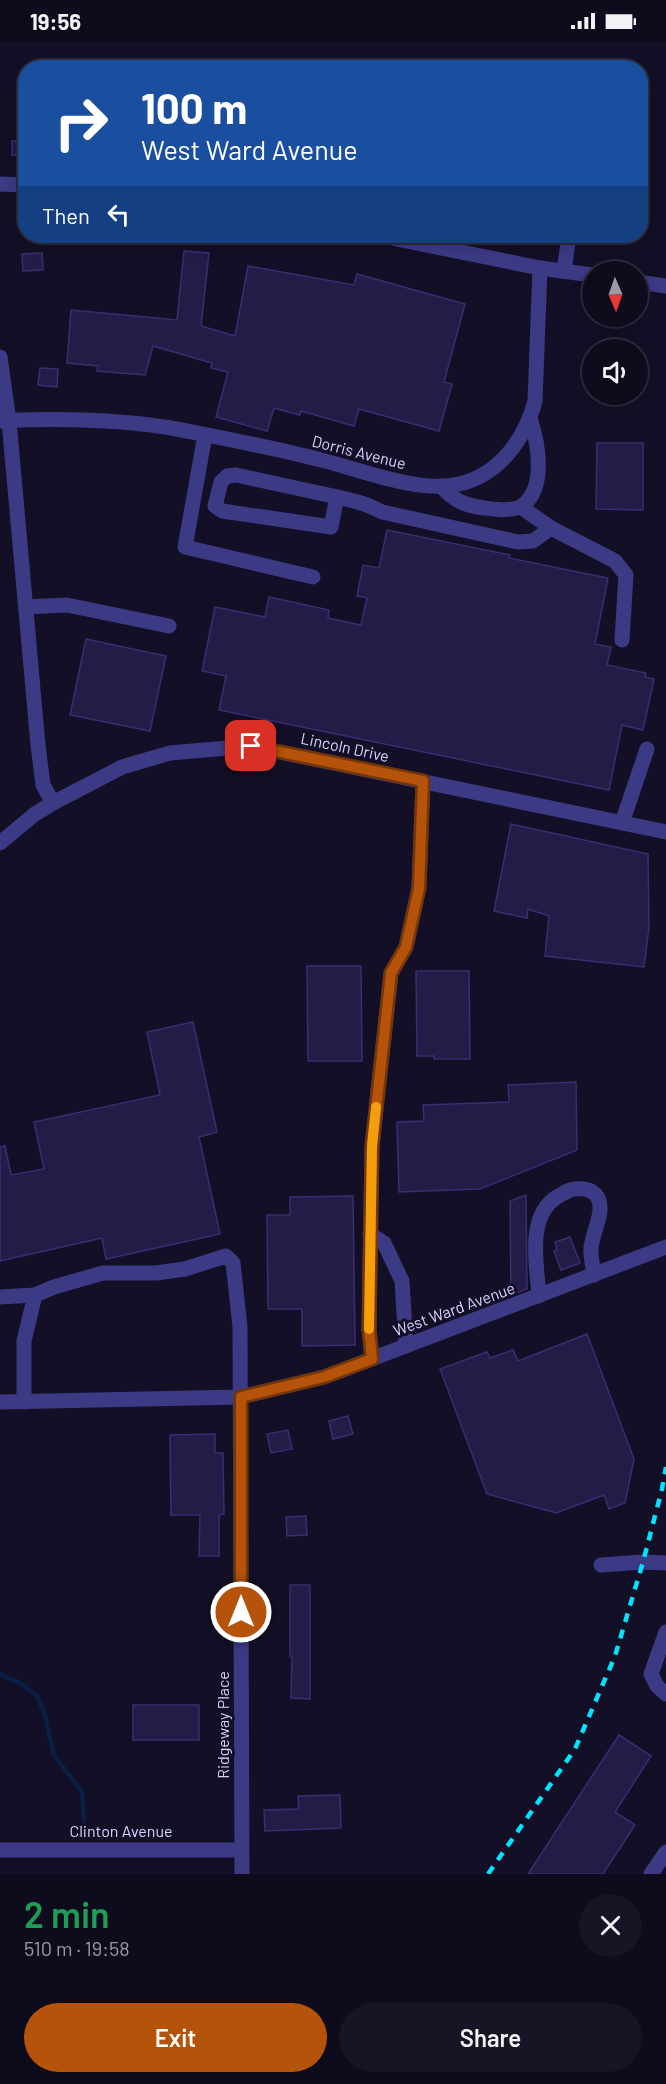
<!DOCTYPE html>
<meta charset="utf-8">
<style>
body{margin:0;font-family:Barlow,sans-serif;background:#171425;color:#f1f3f6;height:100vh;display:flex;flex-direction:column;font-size:22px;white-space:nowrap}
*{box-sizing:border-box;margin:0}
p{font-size:20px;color:#9b9ba3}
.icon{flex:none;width:33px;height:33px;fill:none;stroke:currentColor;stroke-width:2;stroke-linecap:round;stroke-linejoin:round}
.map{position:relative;height:1832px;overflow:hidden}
.panel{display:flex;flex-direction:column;background:#0e0b1c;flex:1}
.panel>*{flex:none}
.hud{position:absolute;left:18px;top:18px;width:630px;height:183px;border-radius:24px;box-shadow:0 3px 15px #0003,0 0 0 2px #2e2b3b;background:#1a4fa0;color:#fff;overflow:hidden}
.needle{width:39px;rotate:178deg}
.fabs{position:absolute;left:582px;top:219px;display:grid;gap:12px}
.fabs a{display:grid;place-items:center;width:66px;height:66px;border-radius:50%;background:#0e0b1c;box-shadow:0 3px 15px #0003,0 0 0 2px #2e2b3b;font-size:30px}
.pin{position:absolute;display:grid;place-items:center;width:51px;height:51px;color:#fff;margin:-26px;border-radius:12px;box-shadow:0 3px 9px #0006}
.me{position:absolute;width:66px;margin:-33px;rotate:0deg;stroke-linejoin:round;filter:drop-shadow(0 0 4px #0008)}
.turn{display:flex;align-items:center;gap:21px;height:126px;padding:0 24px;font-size:27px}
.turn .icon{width:78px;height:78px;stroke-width:2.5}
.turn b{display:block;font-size:42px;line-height:51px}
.then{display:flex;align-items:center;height:57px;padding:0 24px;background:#0003;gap:12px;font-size:22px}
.round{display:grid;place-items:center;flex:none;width:63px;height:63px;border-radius:32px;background:#171425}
.head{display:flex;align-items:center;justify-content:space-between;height:102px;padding:0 24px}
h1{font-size:36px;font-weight:600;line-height:45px;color:#1e9e55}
.action{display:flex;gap:12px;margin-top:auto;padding:12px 24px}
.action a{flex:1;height:69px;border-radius:36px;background:#b45309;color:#fff;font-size:24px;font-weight:600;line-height:69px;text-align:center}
.action a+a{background:#171425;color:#f1f3f6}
.status{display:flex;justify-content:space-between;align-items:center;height:42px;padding:0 30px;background:#0e0b1c;direction:ltr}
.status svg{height:16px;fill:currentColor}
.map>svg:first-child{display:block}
</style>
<div class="status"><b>19:56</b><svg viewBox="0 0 49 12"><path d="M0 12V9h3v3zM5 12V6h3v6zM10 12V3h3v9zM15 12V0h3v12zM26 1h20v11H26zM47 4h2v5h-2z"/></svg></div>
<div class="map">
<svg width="666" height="1832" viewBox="0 0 666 1832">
<rect width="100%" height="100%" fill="#130f26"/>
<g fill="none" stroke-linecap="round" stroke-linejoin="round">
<polyline stroke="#0a1f44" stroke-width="4.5" points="0,1632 22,1642 37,1654 44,1670 54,1713 82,1750 84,1780"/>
</g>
<g fill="#241b47" stroke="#3b2d73" stroke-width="1.5">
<polygon points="12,99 26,100 26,114 12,113"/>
<polygon points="184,209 209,211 201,284 235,294 248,224 354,243 357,232 465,262 444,340 452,342 439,389 359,367 354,384 301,369 300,373 274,366 267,389 216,375 228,330 211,326 212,321 153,304 145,333 97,329 98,324 67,321 71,268 177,278"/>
<polygon points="42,211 43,228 23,229 22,212"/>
<polygon points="40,326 58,327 57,345 38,343"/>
<polygon points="597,401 643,401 643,468 596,467"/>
<polygon points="387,488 510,513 509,516 608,536 595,602 611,605 607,623 646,631 645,635 654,637 643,688 622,683 609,748 219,668 226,634 202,629 215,565 265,575 269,555 329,568 328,576 361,583 367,556 357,554 363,523 379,526"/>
<polygon points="86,597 166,614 150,689 70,673"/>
<polygon points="511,782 648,812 649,885 644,925 545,914 549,874 528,867 527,876 494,869"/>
<polygon points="307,924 361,924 362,1019 308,1019"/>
<polygon points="416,929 469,929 470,1017 434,1017 434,1014 417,1014"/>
<polygon points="193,980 217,1090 199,1095 220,1192 106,1217 102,1196 0,1219 0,1105 5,1104 11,1133 44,1127 34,1080 160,1053 147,990"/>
<polygon points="576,1040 577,1108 480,1147 399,1150 397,1080 424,1079 423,1063 509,1060 508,1043"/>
<polygon points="526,1153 527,1247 511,1253 510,1159"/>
<polygon points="353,1154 355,1303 302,1304 302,1267 268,1267 267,1173 290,1173 290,1155"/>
<polygon points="570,1195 580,1221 561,1228 554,1209 557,1207 555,1200"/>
<polygon points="587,1292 634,1417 625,1461 609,1467 604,1453 556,1471 487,1452 440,1327 487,1310 490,1316 513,1308 518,1319"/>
<polygon points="348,1374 353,1392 333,1397 329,1379"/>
<polygon points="288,1388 292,1407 271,1411 267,1392"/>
<polygon points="215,1392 215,1411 223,1411 224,1472 219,1473 219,1514 199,1514 200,1473 171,1473 170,1393"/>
<polygon points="306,1474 307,1493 287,1494 286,1475"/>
<polygon points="290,1543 310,1543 310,1657 291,1656 292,1614 290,1614"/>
<rect x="133" y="1663" width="66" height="35"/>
<polygon points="619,1693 651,1714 615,1770 635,1783 603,1832 528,1832"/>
<polygon points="340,1753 341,1786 265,1789 264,1768 299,1767 298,1754"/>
</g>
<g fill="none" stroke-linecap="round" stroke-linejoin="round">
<g stroke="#3d3a85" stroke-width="15">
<polyline points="0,142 26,143"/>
<polyline points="382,194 540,226 592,233"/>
<polyline points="564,229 569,194"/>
<polyline points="638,240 666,244"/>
<polyline points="0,315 9,379 38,703 43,743 53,761"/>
<path d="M0 379C61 376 122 377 182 388 228 397 275 406 321 418 359 427 420 452 459 442 499 433 525 397 535 359L540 226"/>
<polyline points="205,393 185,505 313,535"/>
<path d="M441 444C454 459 466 464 485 466 495 468 514 469 522 464 547 446 538 400 530 376"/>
<path d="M337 455 331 485 222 469 215 464 221 440 227 434 236 433C264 439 291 445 319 451 341 456 362 459 382 470L518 500 533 499 551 486"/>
<polyline points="521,465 551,486 615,519 626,533 622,598"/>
<polyline points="26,565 67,563 169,584"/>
<polyline points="622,781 647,707"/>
<polyline points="0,801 35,772 53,761 122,725 170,711 251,704 666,790"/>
<polyline points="370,1192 384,1201 402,1239 406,1304"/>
<path d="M539 1254C537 1224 526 1174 557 1155 563 1152 567 1148 574 1147 583 1146 593 1147 598 1156 605 1170 592 1191 591 1206 590 1214 593 1224 594 1233"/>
<polyline points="0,1255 35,1253"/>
<polyline points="372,1317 369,1287 372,1104 391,931 406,905 419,845 423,739"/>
<polyline points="0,1360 241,1355 324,1335 666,1205"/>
<polyline points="24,1360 24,1299 35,1253 54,1245 103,1231 156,1231 185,1227 226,1214 233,1221 240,1285 242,1832"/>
<polyline points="601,1523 643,1520 666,1521"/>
<polyline points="666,1590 651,1632 657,1644 666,1652"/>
<polyline points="0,1808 241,1808"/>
<polyline points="651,1832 666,1810"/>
</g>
<polyline stroke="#00e5ff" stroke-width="4.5" stroke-dasharray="9 8" stroke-linecap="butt" points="488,1832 575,1707 615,1614 643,1520 662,1447 666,1425"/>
</g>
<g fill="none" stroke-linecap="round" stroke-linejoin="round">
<defs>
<polyline id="route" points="241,1570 241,1355 324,1335 372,1317 369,1287 372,1104 391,931 406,905 419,846 423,739 251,704"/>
</defs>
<use href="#route" stroke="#753606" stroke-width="15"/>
<use href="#route" stroke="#b45309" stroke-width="10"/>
<polyline stroke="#f59e0b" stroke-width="10" points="369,1287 372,1104 376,1065"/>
</g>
<g text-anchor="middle" stroke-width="6" stroke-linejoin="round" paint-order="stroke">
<g font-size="16" fill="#d9d4ff" stroke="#130f26">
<text transform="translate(359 410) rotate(14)" y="6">Dorris Avenue</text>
<text transform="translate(345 705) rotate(12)" y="6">Lincoln Drive</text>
<text transform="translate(454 1267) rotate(-20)" y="6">West Ward Avenue</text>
<text transform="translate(223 1683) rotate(-90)" y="6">Ridgeway Place</text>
<text x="121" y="1795">Clinton Avenue</text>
</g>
</g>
</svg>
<div class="fabs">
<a><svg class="needle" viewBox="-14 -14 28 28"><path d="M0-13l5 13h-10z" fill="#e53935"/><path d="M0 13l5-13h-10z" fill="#9b9ba3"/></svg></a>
<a><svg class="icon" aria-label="sound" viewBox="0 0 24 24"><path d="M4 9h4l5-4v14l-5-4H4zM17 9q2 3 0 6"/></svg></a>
</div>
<div class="pin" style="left:251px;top:704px;background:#d93025"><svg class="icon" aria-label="arrive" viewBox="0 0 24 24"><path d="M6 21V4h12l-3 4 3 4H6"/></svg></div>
<svg class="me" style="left:241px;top:1570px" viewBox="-20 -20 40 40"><circle r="17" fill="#b45309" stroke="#fff" stroke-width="3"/><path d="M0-11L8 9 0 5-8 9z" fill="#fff"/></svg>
<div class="hud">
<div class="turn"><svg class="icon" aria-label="right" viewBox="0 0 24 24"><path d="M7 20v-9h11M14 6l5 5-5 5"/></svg><div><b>100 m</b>West Ward Avenue</div></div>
<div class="then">Then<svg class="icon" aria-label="left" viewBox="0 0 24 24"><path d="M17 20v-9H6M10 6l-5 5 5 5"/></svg></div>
</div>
</div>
<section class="panel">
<div class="head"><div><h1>2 min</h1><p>510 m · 19:58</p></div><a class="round"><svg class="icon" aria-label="close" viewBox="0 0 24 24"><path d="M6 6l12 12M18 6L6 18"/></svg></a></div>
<div class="action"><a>Exit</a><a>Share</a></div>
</section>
